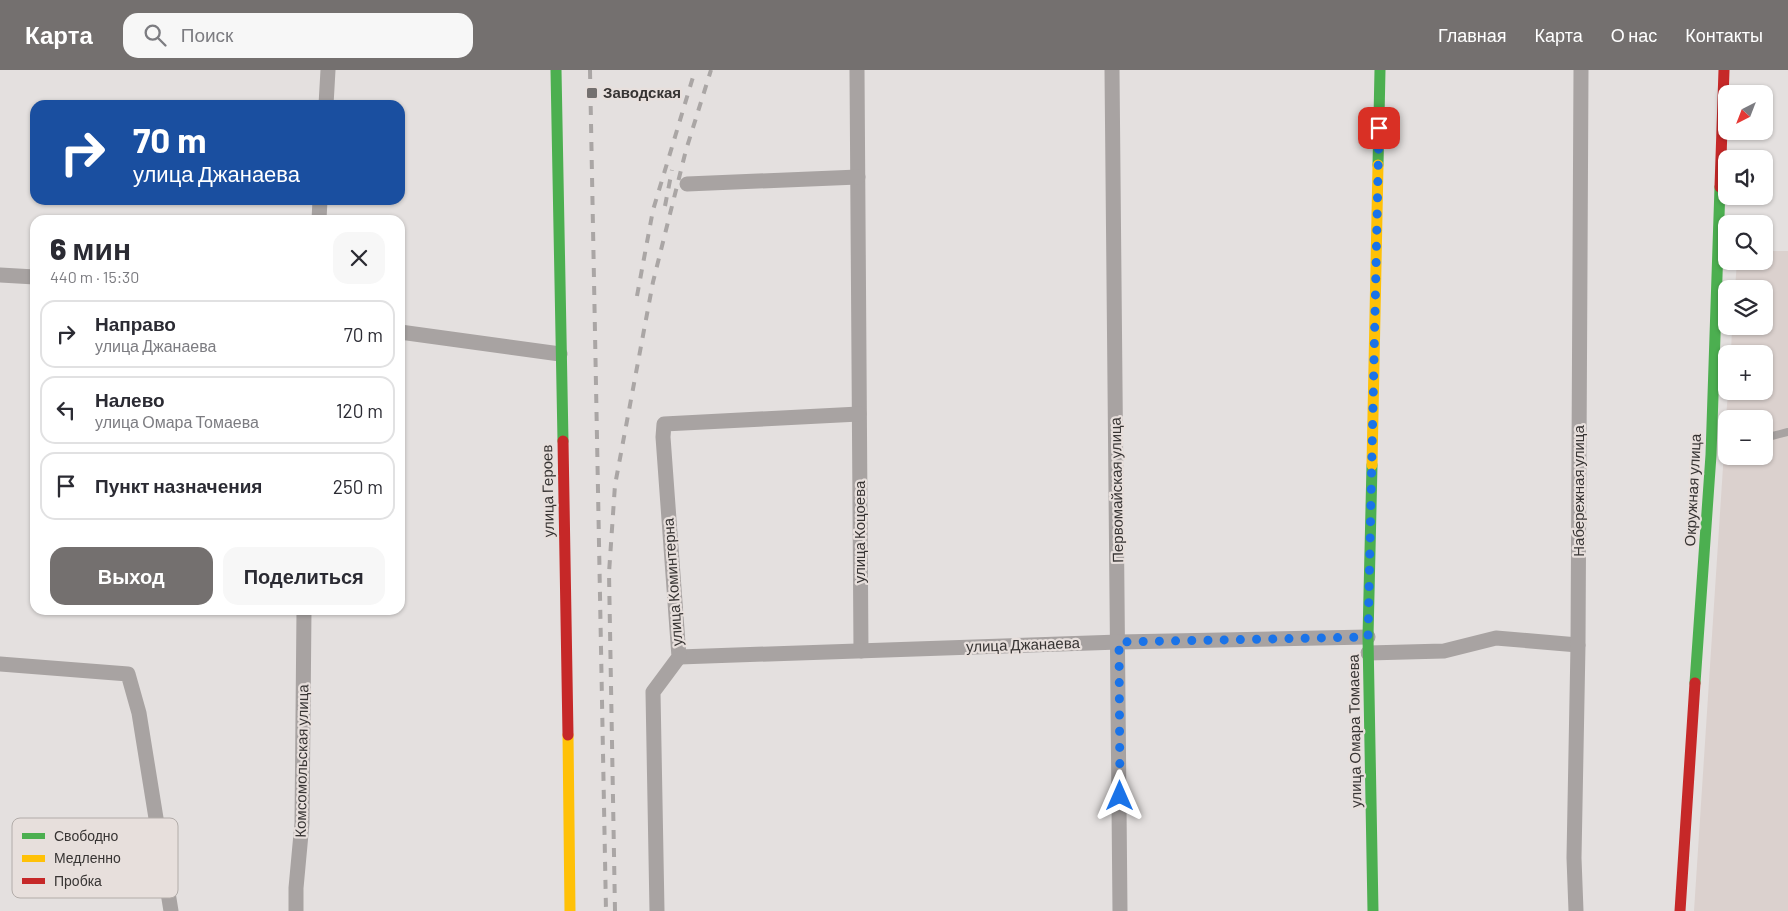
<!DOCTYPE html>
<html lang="ru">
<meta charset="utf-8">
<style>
body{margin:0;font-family:Barlow,sans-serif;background:#f7f7f7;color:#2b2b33;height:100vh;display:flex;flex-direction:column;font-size:19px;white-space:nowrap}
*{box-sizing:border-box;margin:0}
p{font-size:16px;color:#7c7c81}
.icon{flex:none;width:28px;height:28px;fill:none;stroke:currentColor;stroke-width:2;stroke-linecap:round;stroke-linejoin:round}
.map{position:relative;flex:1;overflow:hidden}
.drawer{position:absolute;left:30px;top:145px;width:375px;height:400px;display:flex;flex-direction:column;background:#fff;border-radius:15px;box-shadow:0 1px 4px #0004}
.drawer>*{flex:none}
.guide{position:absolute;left:30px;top:30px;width:375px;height:105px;border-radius:15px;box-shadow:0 1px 4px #0004;background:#1a4fa0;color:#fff;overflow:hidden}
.needle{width:32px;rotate:222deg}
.tools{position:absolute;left:1718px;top:15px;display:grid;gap:10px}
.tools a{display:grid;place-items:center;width:55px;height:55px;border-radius:10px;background:#fff;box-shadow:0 1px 4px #0004;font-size:25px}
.pin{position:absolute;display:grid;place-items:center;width:42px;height:42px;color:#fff;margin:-21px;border-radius:10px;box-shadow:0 2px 8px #0006}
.me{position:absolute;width:55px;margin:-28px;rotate:0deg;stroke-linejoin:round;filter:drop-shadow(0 0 4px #0008)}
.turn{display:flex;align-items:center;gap:18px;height:105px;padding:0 20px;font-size:22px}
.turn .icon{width:65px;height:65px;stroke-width:2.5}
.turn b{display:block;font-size:35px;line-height:42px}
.round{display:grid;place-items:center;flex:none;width:52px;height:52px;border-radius:15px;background:#f7f7f7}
.head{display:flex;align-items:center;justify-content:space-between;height:85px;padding:0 20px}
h1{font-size:30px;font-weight:800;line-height:38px}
.cta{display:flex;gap:10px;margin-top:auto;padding:10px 20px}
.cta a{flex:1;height:58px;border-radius:15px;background:#74706f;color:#fff;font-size:20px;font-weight:800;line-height:58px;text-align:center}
.cta a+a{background:#f7f7f7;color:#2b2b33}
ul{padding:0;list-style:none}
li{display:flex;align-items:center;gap:15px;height:68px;margin:0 10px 8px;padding:0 10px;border:2px solid #e1e1e2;border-radius:15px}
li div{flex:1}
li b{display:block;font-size:19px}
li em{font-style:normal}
header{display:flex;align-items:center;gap:30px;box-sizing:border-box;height:70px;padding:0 25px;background:#74706f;color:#fff}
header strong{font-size:24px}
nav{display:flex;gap:28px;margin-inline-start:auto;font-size:18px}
.search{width:350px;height:45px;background:#f7f7f7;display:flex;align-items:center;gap:12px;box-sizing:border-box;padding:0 18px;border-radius:15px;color:#7c7c81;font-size:19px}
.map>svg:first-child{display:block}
</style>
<header>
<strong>Карта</strong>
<div class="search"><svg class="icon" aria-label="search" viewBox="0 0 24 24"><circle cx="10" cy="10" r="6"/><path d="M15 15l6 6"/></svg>Поиск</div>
<nav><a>Главная</a><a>Карта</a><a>О нас</a><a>Контакты</a></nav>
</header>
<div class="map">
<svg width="1788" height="841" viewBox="0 0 1788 841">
<rect width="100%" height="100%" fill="#e4e0df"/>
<polygon fill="#dbd1ce" points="1764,181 1788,181 1788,841 1694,841 1726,351 1726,386 1764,386 1764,349 1726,349 1728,321 1764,321 1764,284 1731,284 1732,256 1764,256 1764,219 1735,219 1737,191 1764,191"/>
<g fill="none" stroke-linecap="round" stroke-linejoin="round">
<polyline stroke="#a8a3a2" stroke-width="8" points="1764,368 1788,362"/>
<g stroke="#a8a3a2" stroke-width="15">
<polyline points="857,0 861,581"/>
<polyline points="1112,0 1120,841"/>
<polyline points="326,35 328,0"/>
<polyline points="687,114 858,107"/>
<polyline points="319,150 320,130"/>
<polyline points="0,205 35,207"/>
<polyline points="400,262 560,284"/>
<polyline points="1368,583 1444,581 1496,568 1578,575"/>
<polyline points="679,587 1119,572 1368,567"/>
<polyline points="0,594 128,604 139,643 171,841"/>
<polyline points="296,841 296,818 302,753 304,540"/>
<polyline points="657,841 653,622 679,587 663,367 664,354 859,344"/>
<polyline points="1576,841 1574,788 1578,575 1581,0"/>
</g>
<g stroke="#4caf50" stroke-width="11">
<polyline points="556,0 563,371"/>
<polyline points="1378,95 1380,0"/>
<polyline points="1372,395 1368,567 1373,841"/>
<polyline points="1695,613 1711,385 1720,117"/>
</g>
<g stroke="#ffc107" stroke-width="11">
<polyline points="1372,395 1378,95"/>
<polyline points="568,665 570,841"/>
</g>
<g stroke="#c62828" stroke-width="11">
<polyline points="1720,117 1724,0"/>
<polyline points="563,371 568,665"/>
<polyline points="1680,841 1695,613"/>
</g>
<g stroke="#aaa6a5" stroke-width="4" stroke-dasharray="9 9" stroke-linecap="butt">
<polyline points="590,0 606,841"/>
<polyline points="665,136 672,100"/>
<polyline points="637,226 653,140 693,7"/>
<polyline points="615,841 609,503 615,415 653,212 686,80 711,0"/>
</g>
</g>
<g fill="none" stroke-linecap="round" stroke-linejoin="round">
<polyline stroke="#1a73e8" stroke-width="9" stroke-dasharray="0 16.2" points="1120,726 1119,572 1368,567 1379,58"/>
</g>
<rect fill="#74706f" stroke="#e7dfdc" stroke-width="2" x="586" y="17" width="12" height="12" rx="2.5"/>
<g text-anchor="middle" stroke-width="4.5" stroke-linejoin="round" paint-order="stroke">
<g font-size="15" font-weight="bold" fill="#373433" stroke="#e7dfdc" text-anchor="start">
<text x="603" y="28">Заводская</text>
</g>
<g font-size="15" fill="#373433" stroke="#e7dfdc">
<text transform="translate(1117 420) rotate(-91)" y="5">Первомайская улица</text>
<text transform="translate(1693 420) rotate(-87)" y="5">Окружная улица</text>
<text transform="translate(548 421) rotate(-91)" y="5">улица Героев</text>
<text transform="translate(1579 421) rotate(-90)" y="5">Набережная улица</text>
<text transform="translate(860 462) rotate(-90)" y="5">улица Коцоева</text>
<text transform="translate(673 512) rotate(-94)" y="5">улица Коминтерна</text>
<text transform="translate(1023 575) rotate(-2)" y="5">улица Джанаева</text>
<text transform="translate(1355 661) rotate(-91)" y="5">улица Омара Томаева</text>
<text transform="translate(302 691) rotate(-89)" y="5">Комсомольская улица</text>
</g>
</g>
<rect x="12" y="748" width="166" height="80" rx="8" fill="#e7dfdc" stroke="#b2aca9" stroke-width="1"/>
<rect x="22" y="763" width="23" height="6" fill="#4caf50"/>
<rect x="22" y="785" width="23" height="7" fill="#ffc107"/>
<rect x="22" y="808" width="23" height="6" fill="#c62828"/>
<g font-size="14" fill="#373433">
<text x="54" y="771">Свободно</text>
<text x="54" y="793">Медленно</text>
<text x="54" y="816">Пробка</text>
</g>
</svg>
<div class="tools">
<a><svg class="needle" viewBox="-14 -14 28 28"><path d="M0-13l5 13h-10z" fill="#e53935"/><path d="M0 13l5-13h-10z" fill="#7c7c81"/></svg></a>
<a><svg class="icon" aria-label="sound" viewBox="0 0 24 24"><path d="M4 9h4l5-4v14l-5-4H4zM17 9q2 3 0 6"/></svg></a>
<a><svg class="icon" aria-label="search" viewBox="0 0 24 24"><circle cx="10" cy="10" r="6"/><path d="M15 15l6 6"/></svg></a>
<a><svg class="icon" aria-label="layers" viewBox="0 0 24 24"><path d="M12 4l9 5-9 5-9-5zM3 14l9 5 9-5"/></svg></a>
<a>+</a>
<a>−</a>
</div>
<div class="pin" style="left:1379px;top:58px;background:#d93025"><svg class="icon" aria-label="arrive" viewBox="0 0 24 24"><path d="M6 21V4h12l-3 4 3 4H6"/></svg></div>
<svg class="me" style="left:1120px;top:726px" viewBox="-20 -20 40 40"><path d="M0-17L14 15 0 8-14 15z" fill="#1a73e8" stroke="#fff" stroke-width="4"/></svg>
<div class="guide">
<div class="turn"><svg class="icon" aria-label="right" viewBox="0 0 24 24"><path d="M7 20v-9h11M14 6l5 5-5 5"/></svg><div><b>70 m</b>улица Джанаева</div></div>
</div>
<section class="drawer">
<div class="head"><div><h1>6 мин</h1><p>440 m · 15:30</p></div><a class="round"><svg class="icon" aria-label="close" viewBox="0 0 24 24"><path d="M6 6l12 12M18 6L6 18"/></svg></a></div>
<ul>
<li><svg class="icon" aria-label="right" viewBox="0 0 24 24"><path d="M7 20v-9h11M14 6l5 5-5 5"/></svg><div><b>Направо</b><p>улица Джанаева</p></div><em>70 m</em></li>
<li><svg class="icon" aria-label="left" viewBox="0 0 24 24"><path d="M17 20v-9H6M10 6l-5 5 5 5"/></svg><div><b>Налево</b><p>улица Омара Томаева</p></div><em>120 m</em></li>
<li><svg class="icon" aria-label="arrive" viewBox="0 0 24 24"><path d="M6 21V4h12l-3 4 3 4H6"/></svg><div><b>Пункт назначения</b></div><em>250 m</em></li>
</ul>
<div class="cta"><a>Выход</a><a>Поделиться</a></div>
</section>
</div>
